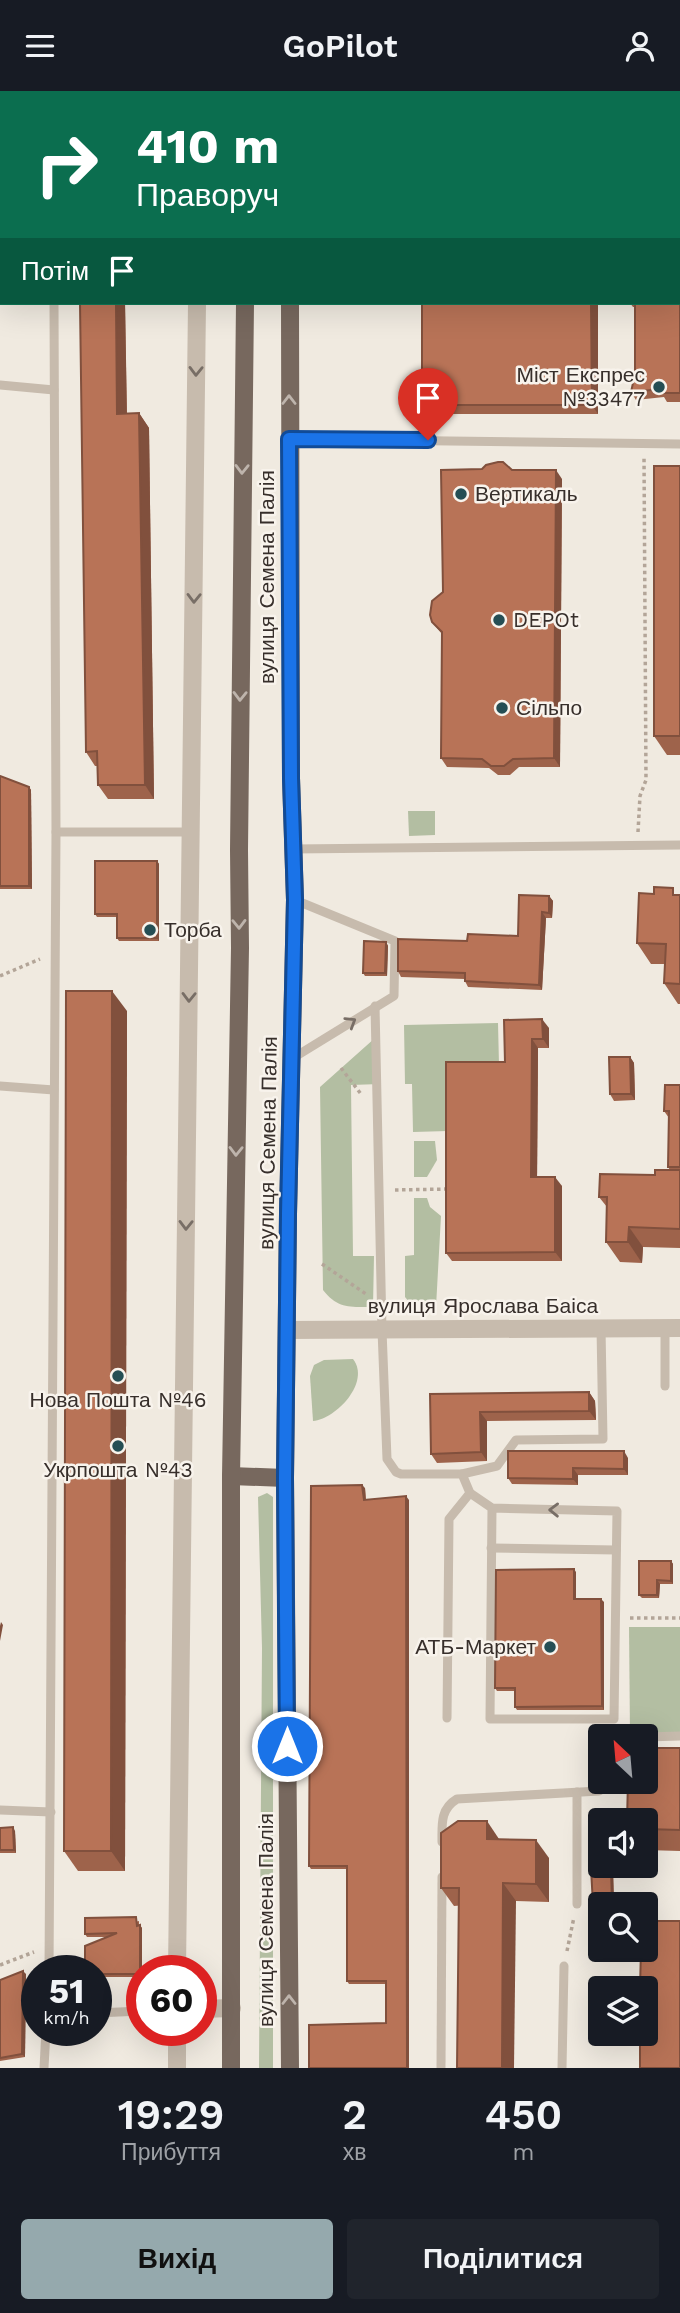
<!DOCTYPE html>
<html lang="uk">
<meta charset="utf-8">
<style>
body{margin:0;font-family:"Work Sans",sans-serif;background:#20242c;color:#f1f3f6;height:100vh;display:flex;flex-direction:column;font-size:26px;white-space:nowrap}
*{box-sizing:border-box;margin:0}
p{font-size:23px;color:#9ea1a6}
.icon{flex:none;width:38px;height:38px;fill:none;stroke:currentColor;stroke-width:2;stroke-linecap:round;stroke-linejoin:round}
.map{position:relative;height:1977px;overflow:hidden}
.details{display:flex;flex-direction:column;background:#171b24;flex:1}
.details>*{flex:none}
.banner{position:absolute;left:0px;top:0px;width:681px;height:214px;box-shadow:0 7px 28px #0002;background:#0b6e4f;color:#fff;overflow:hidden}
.needle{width:46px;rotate:334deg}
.buttons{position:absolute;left:588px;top:1633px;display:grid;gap:14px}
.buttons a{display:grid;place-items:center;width:70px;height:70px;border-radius:7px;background:#171b24;box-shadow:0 7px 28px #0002;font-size:35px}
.speed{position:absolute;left:21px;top:1864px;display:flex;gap:14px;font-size:35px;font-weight:700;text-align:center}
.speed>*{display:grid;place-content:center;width:91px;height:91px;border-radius:50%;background:#171b24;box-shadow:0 7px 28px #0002;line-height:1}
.speed small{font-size:18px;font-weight:400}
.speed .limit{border:10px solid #d22;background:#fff;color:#111}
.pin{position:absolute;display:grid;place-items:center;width:60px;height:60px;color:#fff;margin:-72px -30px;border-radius:50% 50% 50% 0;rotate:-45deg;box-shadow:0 0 7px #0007}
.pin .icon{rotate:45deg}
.me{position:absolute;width:77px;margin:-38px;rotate:0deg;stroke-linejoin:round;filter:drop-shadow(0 0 5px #0008)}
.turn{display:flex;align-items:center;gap:24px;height:147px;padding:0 21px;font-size:32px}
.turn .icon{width:91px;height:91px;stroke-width:2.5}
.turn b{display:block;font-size:49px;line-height:60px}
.then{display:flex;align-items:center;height:66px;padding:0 21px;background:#0003;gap:14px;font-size:26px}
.eta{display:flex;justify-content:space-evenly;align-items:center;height:119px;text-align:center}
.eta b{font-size:42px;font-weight:600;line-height:49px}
.cta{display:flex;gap:14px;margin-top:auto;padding:14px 21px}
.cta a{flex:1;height:80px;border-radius:7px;background:#95a9ad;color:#111;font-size:28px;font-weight:600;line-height:80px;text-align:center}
.cta a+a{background:#20242c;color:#f1f3f6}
header{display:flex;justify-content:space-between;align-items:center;height:91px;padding:0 21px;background:#171b24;font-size:32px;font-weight:600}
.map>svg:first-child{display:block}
</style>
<header><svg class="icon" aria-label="menu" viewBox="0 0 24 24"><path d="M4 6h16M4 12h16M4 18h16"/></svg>GoPilot<svg class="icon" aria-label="person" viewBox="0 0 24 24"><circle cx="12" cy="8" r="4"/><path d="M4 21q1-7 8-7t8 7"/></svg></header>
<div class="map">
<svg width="680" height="1977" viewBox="0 0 680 1977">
<rect width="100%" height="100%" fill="#f0eae0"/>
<g fill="#b3bea2">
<polygon points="408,720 435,720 435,744 409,745"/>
<polygon points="498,932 499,974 448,1040 413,1041 412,993 405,993 404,934"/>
<path d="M375 947 380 993 351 994 353 1165H374L373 1216C350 1216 338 1218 323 1199L320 996Z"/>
<polygon points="414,1050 435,1050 437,1069 427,1086 414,1086"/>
<polygon points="414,1107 427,1107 430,1116 441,1125 436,1216 410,1212 405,1206 405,1165 414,1164"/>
<path d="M353 1268C371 1291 336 1328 313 1330L310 1285 314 1274 324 1269Z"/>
<polygon points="267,1402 273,1406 273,1977 259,1977 262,1557 258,1406"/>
<polygon points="629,1536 680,1536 680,1645 630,1645"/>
</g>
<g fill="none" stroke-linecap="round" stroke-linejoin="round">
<g stroke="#b3a598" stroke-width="3.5" stroke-dasharray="3.5 3.5" stroke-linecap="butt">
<polyline points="638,741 640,705 646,689 644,365"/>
<polyline points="0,885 40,868"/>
<polyline points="341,977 361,1003"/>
<polyline points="395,1099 450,1098"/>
<polyline points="322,1173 366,1203"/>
<polyline points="630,1527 680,1527"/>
<polyline points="567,1860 574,1826"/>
<polyline points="0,1874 34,1861"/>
</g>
<g stroke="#c7bbad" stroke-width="9">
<polyline points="34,0 36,2"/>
<polyline points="679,150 680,150"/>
<polyline points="0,294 54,299"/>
<polyline points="289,348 680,353"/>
<polyline points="56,741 191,741"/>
<polyline points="293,758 680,754"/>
<polyline points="375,915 382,1239 387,1368 396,1381 401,1383 462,1383 470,1402 492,1417 617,1420 614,1628 490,1628 492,1417"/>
<polyline points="293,967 394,905 395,850 295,809"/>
<polyline points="0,995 54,999"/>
<polyline points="665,1237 665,1295"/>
<polyline points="462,1383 497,1375 516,1349 603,1348 601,1237"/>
<polyline points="491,1457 616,1459"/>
<polyline points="447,1627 449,1428 470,1402"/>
<polyline points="646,1646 680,1645"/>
<polyline points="577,1701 577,1813"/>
<polyline points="0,1719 51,1721"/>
<path d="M442 1751C442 1734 440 1718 457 1708L599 1700 598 1647H600"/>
<polyline points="49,1880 56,741 54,212"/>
<polyline points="96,1922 142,1920"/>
<polyline points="44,1977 46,1939"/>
<polyline points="441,1977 442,1786"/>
<polyline points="562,1977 564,1875"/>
</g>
<g stroke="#c7bbad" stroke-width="18">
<polyline points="287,1239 680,1237"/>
<polyline points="177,1880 197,212"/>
<polyline points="201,1918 232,1917"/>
<polyline points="177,1939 177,1977"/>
</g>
<g stroke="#77685e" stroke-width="18">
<polyline points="248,2 248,0"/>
<polyline points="291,2 291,0"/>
<polyline points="231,1385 285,1387"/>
<polyline points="231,1977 231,1385 240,857 239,759 245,212"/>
<polyline points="290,1977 285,1387 288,1123 295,809 291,687 290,212"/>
</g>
</g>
<g fill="#9e634b">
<polygon points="680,0 680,36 679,36 679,2"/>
<polygon points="680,179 680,311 667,311 664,306 636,309 631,301 635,283 635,216 633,216 630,212 679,212"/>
<polygon points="80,212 125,212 127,323 139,322 149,337 154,708 108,708 98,694 98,675 95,675 86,661"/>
<polygon points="598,212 598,323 429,323 422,314"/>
<polygon points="680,375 680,664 667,664 654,645"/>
<polygon points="512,379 562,388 560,676 519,676 510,684 498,684 489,677 447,676 441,667 442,543 432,531 443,501"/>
<polygon points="0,685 29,696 31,699 32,798 0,798"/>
<polygon points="157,770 159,773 159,850 119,850 117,847 117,826 97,826 95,823"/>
<polygon points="678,804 680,804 680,913 678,913 664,892 665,873 651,873 637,852"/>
<polygon points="549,805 553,810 552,827 546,827 542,899 468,896 465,890 465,888 401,886 398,880 467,850 518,845"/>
<polygon points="386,851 388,855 387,885 365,885 363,882"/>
<polygon points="127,920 125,1780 78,1780 64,1760"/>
<polygon points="504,929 549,937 549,957 538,957 537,1086 562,1095 562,1170 452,1170 446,1162 505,971"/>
<polygon points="630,966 634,972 635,1009 614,1010 610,1003"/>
<polygon points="680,994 680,1157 643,1156 642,1172 620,1171 606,1151 607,1116 599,1106 670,1079 668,1076 669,1027 664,1020"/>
<polygon points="589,1301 595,1310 596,1329 487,1330 487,1370 437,1372 431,1363 430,1303"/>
<polygon points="628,1367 628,1384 578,1384 578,1394 512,1393 508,1387"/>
<polygon points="365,1397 366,1409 409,1409 386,1932 386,1893 349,1893 347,1890 347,1778 311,1778 309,1775"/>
<polygon points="671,1470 673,1473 673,1493 660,1493 659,1507 642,1507 639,1504"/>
<polygon points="576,1481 576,1508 604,1511 604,1619 517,1619 515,1616 515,1600 497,1600 495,1597"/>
<polygon points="680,1657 680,1760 646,1759 646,1729"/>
<polygon points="0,1737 15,1740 16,1762 0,1762"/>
<polygon points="499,1749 549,1767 549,1811 516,1810 454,1815 441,1797"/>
<polygon points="611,1776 613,1779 614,1813 600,1813 600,1817 595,1817 593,1814"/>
<polygon points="139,1830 139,1834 142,1837 142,1886 105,1886 87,1873 85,1870 108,1846 87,1846 85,1843"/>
<polygon points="26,1883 25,1966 0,1970 0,1889"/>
</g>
<g fill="#81503d">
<rect x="190" y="0" width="10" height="2"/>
<polygon points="116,212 125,212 127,337 117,323"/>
<polygon points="591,212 598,212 598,323 592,314"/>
<polygon points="139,322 149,337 154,708 145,694"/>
<polygon points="556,379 562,388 560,676 554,667"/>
<polygon points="29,696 31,699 32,798 29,795"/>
<polygon points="157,770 159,773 159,850 157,847"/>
<polygon points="549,805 553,810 552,827 549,822"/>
<polygon points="542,821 546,827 542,899 539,894"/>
<polygon points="386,851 388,855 387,885 385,882"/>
<polygon points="112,900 127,920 125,1780 111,1760"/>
<polygon points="542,928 549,937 549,957 543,948"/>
<polygon points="532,948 538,957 537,1095 531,1086"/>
<polygon points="630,966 634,972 635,1009 631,1003"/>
<polygon points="555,1086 562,1095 562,1170 555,1161"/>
<polygon points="629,1136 643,1156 642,1172 628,1151"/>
<polygon points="589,1301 595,1310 596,1329 589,1320"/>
<polygon points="480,1321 487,1330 487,1370 481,1361"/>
<polygon points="624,1360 628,1367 628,1384 624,1378"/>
<polygon points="573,1377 578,1384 578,1394 573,1388"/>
<polygon points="362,1394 365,1397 366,1413 364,1409"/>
<polygon points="406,1405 409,1409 409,1977 407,1977"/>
<polygon points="671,1470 673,1473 673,1493 671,1490"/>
<polygon points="574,1478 576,1481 576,1511 574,1508"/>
<polygon points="657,1489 660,1493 659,1507 657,1504"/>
<polygon points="601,1508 604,1511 604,1619 602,1615"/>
<polygon points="1,1531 3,1534 0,1550 0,1535"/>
<polygon points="487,1730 499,1748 487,1748"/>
<polygon points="13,1736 15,1740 16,1762 14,1759"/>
<polygon points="536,1749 549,1767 549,1811 536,1793"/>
<polygon points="611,1776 613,1779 614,1813 612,1813"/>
<polygon points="503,1792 516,1810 514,1977 502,1977"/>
<polygon points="140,1834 142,1837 142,1885 140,1883"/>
<polygon points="23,1880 26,1883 25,1966 22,1963"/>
</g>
<g fill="#b87357" stroke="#81503d" stroke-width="2">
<polygon points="76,0 116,0 116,2 77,2"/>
<rect x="171" y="0" width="19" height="2"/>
<rect x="337" y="0" width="60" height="2"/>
<polygon points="622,0 680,0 680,15 679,15 679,2 622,2"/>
<rect x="0" y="57" width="2" height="36"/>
<polygon points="679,179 680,179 680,302 661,302 661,298 631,301 635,283 635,212 679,212"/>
<polygon points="80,212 116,212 117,323 139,322 145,694 98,694 97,660 86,661"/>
<polygon points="422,212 591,212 592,314 422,314"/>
<polygon points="498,371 503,371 512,379 556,379 554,667 513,668 504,675 491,675 482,668 441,667 442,541 432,531 430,524 432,510 443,501 441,379 482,378 486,374"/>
<rect x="654" y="375" width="26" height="270"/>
<polygon points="0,685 29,696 29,795 0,795"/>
<polygon points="95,770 157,770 157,847 117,847 117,823 95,823"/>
<polygon points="654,796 673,797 673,804 680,804 680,893 664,892 666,853 637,852 639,802 654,803"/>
<polygon points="519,804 549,805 549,822 542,821 539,894 465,890 465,882 398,880 398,848 467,850 468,843 518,845"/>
<polygon points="364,850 386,851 385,882 363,882"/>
<polygon points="66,900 112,900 111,1760 64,1760"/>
<polygon points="542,928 543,948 532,948 531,1086 555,1086 555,1161 446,1162 446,971 505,971 504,929"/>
<polygon points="609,966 630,966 631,1003 610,1003"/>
<polygon points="665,994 680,994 680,1076 668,1076 669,1020 664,1020"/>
<polygon points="655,1079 680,1079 680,1138 629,1136 628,1151 606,1151 607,1106 599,1106 600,1083 655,1084"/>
<polygon points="589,1301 589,1320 480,1321 481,1361 431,1363 430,1303"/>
<polygon points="508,1360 624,1360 624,1378 573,1377 573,1388 508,1387"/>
<polygon points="362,1394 364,1409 406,1405 407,1977 309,1977 309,1934 386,1932 386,1890 347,1890 347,1775 309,1775 311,1395"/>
<polygon points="639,1470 671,1470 671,1490 657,1489 657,1504 639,1504"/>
<polygon points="574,1478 574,1508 601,1508 602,1615 515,1616 515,1597 495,1597 496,1479"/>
<polygon points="646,1657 680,1657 680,1739 646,1738 646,1729 627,1729 628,1690 646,1690"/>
<polygon points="458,1730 487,1730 487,1748 536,1749 536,1793 503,1792 502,1977 457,1977 459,1797 441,1797 441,1742"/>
<polygon points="13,1736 14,1759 0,1759 0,1737"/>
<polygon points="611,1776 612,1813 593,1814 591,1777"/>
<polygon points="136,1826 137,1835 140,1834 140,1883 103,1883 85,1870 85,1855 117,1842 85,1843 85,1827"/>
<polygon points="646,1830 680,1830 680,1977 640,1977 640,1942 646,1942 646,1897 640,1897 641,1858 646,1858"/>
<polygon points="23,1880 22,1963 0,1967 0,1889"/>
</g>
<defs><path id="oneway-chevron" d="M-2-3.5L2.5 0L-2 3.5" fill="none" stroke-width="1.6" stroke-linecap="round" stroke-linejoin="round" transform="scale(1.75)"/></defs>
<g stroke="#786e66">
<use href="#oneway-chevron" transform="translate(196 280) rotate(91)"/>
<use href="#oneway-chevron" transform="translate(194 507) rotate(91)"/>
<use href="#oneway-chevron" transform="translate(189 906) rotate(91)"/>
<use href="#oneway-chevron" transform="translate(351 931) rotate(-32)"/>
<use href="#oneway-chevron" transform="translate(186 1134) rotate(91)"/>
<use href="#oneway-chevron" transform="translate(554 1419) rotate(-179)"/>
</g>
<g stroke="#beb4ac">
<use href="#oneway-chevron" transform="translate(289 309) rotate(-90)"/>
<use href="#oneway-chevron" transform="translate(242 378) rotate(91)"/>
<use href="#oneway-chevron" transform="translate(240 605) rotate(91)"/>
<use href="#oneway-chevron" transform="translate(239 833) rotate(89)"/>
<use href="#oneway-chevron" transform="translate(236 1060) rotate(91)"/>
<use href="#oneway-chevron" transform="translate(289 1909) rotate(-90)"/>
</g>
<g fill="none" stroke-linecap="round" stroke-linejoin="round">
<defs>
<polyline id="route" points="287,1655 285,1387 288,1123 295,809 291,687 289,348 428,349"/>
</defs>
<use href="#route" stroke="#114b97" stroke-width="18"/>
<use href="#route" stroke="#1a73e8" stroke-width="12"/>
</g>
<g fill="#254e54" stroke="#f8f3ec" stroke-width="2.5">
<circle cx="659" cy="296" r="7"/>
<circle cx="461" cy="403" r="7"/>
<circle cx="499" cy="529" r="7"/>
<circle cx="502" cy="617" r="7"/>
<circle cx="150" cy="839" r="7"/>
<circle cx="118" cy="1285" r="7"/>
<circle cx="118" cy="1355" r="7"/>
<circle cx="550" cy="1556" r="7"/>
</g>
<g text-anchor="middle" stroke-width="5" stroke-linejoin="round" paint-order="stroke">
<g font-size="21" fill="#372f2b" stroke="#f8f3ec" text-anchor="start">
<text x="645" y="291" text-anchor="end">Міст Експрес<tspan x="645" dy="24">№33477</tspan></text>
<text x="475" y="410">Вертикаль</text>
<text x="513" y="536">DEPOt</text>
<text x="516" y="624">Сільпо</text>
<text x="164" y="846">Торба</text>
<text x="118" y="1316" text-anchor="middle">Нова Пошта №46</text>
<text x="118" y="1386" text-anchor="middle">Укрпошта №43</text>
<text x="536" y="1563" text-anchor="end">АТБ-Маркет</text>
</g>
<g font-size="21" fill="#372f2b" stroke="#f8f3ec">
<text transform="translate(267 486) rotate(-90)" y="7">вулиця Семена Палія</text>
<text transform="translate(268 1052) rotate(-89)" y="7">вулиця Семена Палія</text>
<text x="483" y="1222">вулиця Ярослава Баіса</text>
<text transform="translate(266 1829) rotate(-90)" y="7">вулиця Семена Палія</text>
</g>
</g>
</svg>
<div class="buttons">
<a><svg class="needle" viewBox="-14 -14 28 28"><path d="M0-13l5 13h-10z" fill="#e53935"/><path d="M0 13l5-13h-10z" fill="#9ea1a6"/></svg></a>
<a><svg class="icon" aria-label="sound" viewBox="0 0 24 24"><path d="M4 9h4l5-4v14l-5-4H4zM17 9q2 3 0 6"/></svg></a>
<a><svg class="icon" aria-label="search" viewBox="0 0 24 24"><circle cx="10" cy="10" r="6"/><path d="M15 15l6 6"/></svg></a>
<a><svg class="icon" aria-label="layers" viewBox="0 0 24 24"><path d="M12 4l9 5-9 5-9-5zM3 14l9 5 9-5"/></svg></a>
</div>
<div class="speed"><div>51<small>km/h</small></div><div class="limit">60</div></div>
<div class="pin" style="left:428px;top:349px;background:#d93025"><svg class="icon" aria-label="arrive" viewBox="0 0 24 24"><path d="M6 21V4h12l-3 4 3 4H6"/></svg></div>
<svg class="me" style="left:287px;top:1655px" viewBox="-20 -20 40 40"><circle r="17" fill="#1a73e8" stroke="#fff" stroke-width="3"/><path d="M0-11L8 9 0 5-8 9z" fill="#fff"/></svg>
<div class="banner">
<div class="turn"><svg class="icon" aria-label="right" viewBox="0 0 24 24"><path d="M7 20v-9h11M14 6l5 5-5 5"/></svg><div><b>410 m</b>Праворуч</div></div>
<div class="then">Потім<svg class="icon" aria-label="arrive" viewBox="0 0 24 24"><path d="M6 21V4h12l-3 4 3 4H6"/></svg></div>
</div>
</div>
<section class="details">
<div class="eta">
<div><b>19:29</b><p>Прибуття</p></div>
<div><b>2</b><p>хв</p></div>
<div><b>450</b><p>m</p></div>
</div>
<div class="cta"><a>Вихід</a><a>Поділитися</a></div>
</section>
